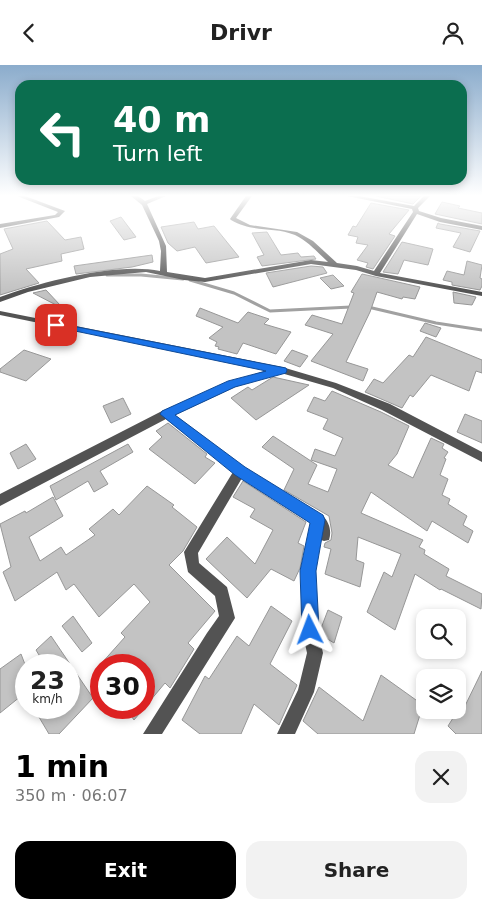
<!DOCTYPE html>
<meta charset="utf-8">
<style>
body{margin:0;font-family:"DejaVu Sans",sans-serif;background:#f2f2f2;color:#222;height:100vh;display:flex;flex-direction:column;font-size:19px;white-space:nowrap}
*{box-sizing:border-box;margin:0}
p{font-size:16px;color:#767676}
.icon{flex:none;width:28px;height:28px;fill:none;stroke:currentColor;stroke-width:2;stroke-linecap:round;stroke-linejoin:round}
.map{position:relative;height:669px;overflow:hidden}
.details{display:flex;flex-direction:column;background:#fff;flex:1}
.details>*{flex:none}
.banner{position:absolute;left:15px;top:15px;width:452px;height:105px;border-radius:15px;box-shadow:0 2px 8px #0003;background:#0b6e4f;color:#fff;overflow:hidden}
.controls{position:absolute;left:416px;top:544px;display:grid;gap:10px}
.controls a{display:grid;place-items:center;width:50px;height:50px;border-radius:10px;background:#fff;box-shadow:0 2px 8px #0003;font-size:25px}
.speed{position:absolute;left:15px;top:589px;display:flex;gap:10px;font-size:25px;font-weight:700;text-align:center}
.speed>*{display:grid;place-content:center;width:65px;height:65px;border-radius:50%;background:#fff;box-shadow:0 2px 8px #0003;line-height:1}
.speed small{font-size:12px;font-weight:400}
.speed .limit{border:8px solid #d22;background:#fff;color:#111}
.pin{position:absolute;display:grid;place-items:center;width:42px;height:42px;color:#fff;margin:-21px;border-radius:10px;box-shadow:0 2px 8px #0006}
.me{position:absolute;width:55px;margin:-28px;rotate:357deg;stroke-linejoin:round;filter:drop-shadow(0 0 4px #0008)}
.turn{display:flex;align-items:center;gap:18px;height:105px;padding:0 15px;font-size:22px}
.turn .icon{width:65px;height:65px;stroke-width:2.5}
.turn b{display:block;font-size:35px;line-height:42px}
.round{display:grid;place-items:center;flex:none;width:52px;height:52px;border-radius:15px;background:#f2f2f2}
.summary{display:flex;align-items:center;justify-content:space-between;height:85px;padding:0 15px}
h1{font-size:30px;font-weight:700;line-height:38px;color:#000}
.primary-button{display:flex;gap:10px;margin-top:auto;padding:10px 15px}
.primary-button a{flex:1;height:58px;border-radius:15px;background:#000;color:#fff;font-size:20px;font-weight:700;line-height:58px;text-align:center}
.primary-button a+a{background:#f2f2f2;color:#222}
header{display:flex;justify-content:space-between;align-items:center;height:65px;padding:0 15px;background:#fff;font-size:22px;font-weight:700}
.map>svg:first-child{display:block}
</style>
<header><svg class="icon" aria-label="back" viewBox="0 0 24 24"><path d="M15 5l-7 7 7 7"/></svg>Drivr<svg class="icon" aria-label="person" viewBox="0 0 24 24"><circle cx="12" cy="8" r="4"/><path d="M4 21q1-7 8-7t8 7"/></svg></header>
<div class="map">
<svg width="482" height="669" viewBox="0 0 482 669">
<rect width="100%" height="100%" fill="#fff"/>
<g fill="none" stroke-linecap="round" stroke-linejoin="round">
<g stroke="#a1a1a1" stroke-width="3">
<polyline points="107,210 141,210 183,214"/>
<polyline points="190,215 234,228 270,246 351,242"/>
<polyline points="368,242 436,258 482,265"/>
</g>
</g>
<g fill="#c3c3c3" stroke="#979797">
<polygon points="376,131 421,131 413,139"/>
<polygon points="442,137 460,141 458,143 482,148 482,159 435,149"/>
<polygon points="371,138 409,145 389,169 395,171 373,204 366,202 368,198 357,195 368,180 356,178 358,172 348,170 353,161 356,162"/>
<polygon points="121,152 136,172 124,175 110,156"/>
<polygon points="47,156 65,175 81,172 84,184 61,189 62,196 26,204 39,218 0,230 0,189 13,184 4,164"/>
<polygon points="194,157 198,164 214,161 239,192 206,198 195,182 177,186 168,178 161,162"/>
<polygon points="438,158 440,159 480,166 470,187 453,182 461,168 436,163"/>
<polygon points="267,167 281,190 298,188 301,192 314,191 316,194 262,201 257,192 264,190 252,168"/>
<polygon points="402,177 433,184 428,200 404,195 398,209 383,207"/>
<polygon points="152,190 153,197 132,202 76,209 74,201"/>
<polygon points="467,196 482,200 480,213 482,214 482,221 480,225 452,220 452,217 443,215 447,206 464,210"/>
<polygon points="311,201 323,202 327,208 273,222 266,208"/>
<polygon points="362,209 420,222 415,234 403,232 402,234 377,227 370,247 346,297 368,304 363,316 311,296 333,269 305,260 312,250 342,259 354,228 351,227"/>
<polygon points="333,210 344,221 331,224 320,213"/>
<polygon points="46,225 60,240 58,241 33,228"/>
<polygon points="453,227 476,232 472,240 454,238"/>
<polygon points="200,243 238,258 248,247 269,254 264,259 291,267 276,289 243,278 237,289 218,284 219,282 215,281 217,277 209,273 223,262 196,251"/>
<polygon points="425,258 441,263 436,272 420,266"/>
<polygon points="426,272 482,295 482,308 476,306 469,326 431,310 413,332 410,330 402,343 365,327 374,314 383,318 409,290 413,292"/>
<polygon points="24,285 51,294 26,316 0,307 0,304"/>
<polygon points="292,285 308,291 300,302 284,296"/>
<polygon points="273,312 309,320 256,355 231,333 248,322 252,325"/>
<polygon points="332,326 381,347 409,361 397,389 388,400 413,413 431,373 444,379 442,383 448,387 444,393 446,394 440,410 448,414 442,430 450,434 448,439 467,451 463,460 473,466 468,478 432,456 427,466 371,427 361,448 423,475 419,482 425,485 424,489 449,504 446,511 482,529 481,544 441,524 440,525 415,509 395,565 367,547 384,507 392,512 401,489 358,472 356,495 364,498 360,522 325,509 331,484 324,482 325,478 331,475 332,468 329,451 284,425 294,404 262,382 273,371 317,400 308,419 328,427 337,404 311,395 315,384 335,391 343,373 323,364 328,354 307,346 314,332 325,336"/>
<polygon points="123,333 131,349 111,358 103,341"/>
<polygon points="465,349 482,356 482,378 457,367"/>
<polygon points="168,358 207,389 205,392 215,398 195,419 149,384 162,372 156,366"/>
<polygon points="26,379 36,394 18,404 10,388"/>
<polygon points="128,379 133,387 100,406 108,419 94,427 88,416 56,435 50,421"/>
<polygon points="243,416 306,457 298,478 304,481 300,503 294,516 271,504 247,533 206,494 227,472 255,499 273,465 250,452 255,444 233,432"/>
<polygon points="147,421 174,440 172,442 197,462 183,486 169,500 215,546 188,578 194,584 170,623 165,618 134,655 125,642 144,642 144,600 100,600 125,572 121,568 150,537 134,519 99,552 74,519 66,525 57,507 15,536 3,507 11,502 0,459 25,446 26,448 53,432 63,451 29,472 40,496 61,482 66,490 95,470 89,464 113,444 119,450"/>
<polygon points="271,541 292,556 270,599 297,620 279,660 254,639 241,669 200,669 182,655 205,611 209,614 237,571 249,581"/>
<polygon points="328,545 342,552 334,578 321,570 320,566"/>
<polygon points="73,551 92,578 82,587 62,561"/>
<polygon points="51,571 93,633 59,669 49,669 33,642 69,642 69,600 45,600 36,585"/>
<polygon points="21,589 26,602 26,627 0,648 0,604"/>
<polygon points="482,606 482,669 456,669 448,661 460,642 463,645"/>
<polygon points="381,610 423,640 414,669 318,669 303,656 319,622 363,656"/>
</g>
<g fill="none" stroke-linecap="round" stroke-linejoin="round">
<g fill="#535353" fill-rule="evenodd">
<polygon points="17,131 25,131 65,146 59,152 0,163 0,159 55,150 58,147"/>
<path d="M131 131H138L145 136 158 131H166L147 139 166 181 167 207 205 213 311 195 328 197C318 188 308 176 295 170 273 161 253 168 231 155L230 154 246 131H252L236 153 250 160 297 167 313 176 337 198 357 201 374 206 413 147 412 144 347 131H359L414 141 424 131H430L418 143 419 146 441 153 482 161V165L440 157 417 149 380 208 482 227V231L376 211 356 205 311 199 205 217 184 215 146 207 90 212 28 227 0 237V232C41 217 117 197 160 206L161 186 159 176 142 140Z"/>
<path d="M0 246 282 302 336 318 390 339 482 387V397L382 345 333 323 281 308 235 322 175 350 244 402 323 451C329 457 332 466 329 475L324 476 321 475 315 506 318 565 323 588 314 627 295 669H277L298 625 307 588 302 565 301 506 311 458 242 413 198 488 199 498 227 522 235 553 162 669H143L207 568 219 551 215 531 188 507 184 487 233 407 166 354 0 441V429L162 346 229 317 268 305 0 250Z"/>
</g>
</g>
<linearGradient id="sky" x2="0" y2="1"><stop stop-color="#8baccc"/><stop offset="0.58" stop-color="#fff"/><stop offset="1" stop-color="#fff" stop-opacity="0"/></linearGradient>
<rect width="482" height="225" fill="url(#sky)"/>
<polygon fill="#1a73e8" stroke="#114b97" points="52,257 286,303 287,305 286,308 235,322 175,350 245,402 323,450 325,455 316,506 319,565 317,571 310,573 304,571 302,565 300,506 310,458 235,410 160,349 162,346 228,316 266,306 56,262 51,260"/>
</svg>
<div class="controls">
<a><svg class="icon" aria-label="search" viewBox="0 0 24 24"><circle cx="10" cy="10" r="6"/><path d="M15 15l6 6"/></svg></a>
<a><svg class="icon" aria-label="layers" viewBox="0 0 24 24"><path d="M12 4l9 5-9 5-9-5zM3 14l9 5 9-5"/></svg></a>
</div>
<div class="speed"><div>23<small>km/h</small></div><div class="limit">30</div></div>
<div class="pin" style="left:56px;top:260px;background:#d93025"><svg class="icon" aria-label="arrive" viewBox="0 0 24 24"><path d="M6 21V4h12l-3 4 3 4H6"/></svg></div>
<svg class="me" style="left:310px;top:565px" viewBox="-20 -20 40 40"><path d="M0-17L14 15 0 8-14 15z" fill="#1a73e8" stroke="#fff" stroke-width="4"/></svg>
<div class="banner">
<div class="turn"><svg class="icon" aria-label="left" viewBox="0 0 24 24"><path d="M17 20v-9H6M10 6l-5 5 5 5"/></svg><div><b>40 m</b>Turn left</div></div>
</div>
</div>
<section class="details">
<div class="summary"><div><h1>1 min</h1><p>350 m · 06:07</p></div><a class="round"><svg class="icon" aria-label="close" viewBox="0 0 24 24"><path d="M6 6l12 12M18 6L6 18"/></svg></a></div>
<div class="primary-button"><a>Exit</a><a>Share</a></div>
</section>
